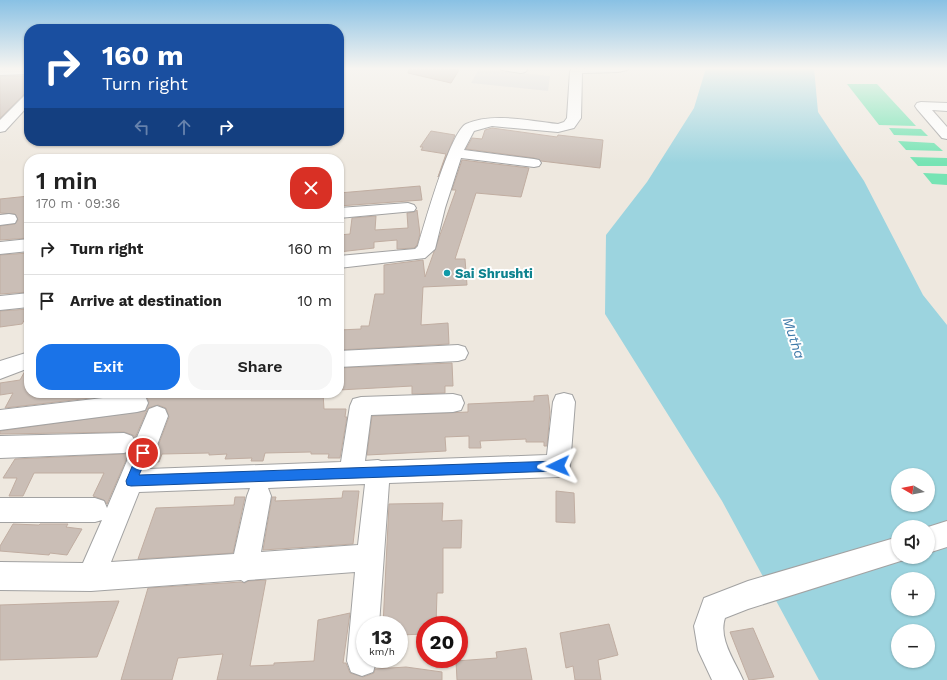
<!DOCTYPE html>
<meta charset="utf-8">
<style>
body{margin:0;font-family:"Work Sans",sans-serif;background:#f6f6f6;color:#222;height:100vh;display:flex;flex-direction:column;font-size:15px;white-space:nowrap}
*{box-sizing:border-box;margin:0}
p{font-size:13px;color:#767676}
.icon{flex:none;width:22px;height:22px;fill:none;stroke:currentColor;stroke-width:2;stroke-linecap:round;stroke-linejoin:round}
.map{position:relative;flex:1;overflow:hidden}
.details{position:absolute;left:24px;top:154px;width:320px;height:244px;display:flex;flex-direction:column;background:#fff;border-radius:16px;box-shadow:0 1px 3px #0004}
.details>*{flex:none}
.top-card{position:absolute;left:24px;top:24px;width:320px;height:122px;border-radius:16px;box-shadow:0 1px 3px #0004;background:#1a4fa0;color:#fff;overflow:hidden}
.needle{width:26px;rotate:279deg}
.fabs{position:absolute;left:891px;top:468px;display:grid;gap:8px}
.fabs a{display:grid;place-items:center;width:44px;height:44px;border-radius:50%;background:#fff;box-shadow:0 1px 3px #0004;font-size:20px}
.speed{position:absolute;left:356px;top:616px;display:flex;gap:8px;font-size:20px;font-weight:700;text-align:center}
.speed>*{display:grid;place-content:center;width:52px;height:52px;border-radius:50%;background:#fff;box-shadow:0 1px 3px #0004;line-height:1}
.speed small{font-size:10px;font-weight:400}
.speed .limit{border:6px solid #d22;background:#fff;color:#111}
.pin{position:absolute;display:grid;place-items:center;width:34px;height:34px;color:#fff;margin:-17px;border:2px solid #fff;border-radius:50%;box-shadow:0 1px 4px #0007}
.me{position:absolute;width:44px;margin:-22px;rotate:268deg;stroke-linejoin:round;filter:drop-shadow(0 0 3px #0008)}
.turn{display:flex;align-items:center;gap:14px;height:84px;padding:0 12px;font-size:18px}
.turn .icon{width:52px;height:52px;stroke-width:2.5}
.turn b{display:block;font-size:28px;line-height:34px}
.lanes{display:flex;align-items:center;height:38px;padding:0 12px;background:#0003;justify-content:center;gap:20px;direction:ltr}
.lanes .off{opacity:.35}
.round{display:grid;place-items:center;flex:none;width:42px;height:42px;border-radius:16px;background:#f6f6f6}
.overview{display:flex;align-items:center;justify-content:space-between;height:68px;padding:0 12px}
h1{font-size:24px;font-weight:600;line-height:30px}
.button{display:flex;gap:8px;margin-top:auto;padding:8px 12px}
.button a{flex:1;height:46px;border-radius:16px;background:#1a73e8;color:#fff;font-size:16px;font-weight:600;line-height:46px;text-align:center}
.button a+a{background:#f6f6f6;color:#222}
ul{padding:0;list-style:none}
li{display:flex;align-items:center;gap:12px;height:52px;padding:0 12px;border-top:1px solid #e0e0e0}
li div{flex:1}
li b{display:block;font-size:15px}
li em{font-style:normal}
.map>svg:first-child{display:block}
</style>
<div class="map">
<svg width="947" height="680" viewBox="0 0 947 680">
<rect width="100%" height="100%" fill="#eee8df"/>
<polygon fill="#d9d8d8" points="479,69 550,76 548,91 471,83"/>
<g fill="#76e4b4">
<polygon points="847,84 877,84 916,126 879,125"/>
<polygon points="889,128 921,129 928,136 894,135"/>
<polygon points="898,141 934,143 943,151 906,150"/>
<polygon points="910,157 947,158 947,166 918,166"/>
<polygon points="923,173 947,174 947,185 932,184"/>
</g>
<path fill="#9cd4df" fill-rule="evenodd" d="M706 68H814L818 112 864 181 923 295 947 325V680H819L722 501 605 314 606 235 647 182 694 108ZM898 475H928V505H898ZM898 527H928V557H898ZM898 579H928V609H898ZM898 631H928V661H898Z"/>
<g fill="#cabeb6" stroke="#c0ada1">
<polygon points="409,68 444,68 459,70 451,83 408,73"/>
<polygon points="0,76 29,76 29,93 24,94 0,118"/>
<polygon points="492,128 557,137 558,135 603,140 600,168 541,161 534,158 466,149 472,138 482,139 485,130"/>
<polygon points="431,131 455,135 438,177 446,154 421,150 423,147 420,147"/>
<polygon points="462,160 529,168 521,197 476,193 455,259 465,259 467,285 423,287 421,325 448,323 449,344 339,350 339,330 361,329 361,326 369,326 375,294 384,294 384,265 423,260 425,277 456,190 452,190"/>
<polygon points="420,186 422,200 339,206 339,193"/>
<polygon points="29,196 29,238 0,240 0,226 15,224 18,220 15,214 0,213 0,199"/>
<polygon points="417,210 420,234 417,245 414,248 397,249 397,240 374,242 374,248 339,252 339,235 350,234 352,218 376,216 375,230 408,228 407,213 414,212"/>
<polygon points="29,253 29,292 0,294 0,255"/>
<polygon points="29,309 29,312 22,324 0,327 0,311"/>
<polygon points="452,363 453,386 445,386 445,393 412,394 412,386 339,390 339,368"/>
<polygon points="29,370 29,393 133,393 5,408 13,393 0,395 0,383 20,380 25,371"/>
<polygon points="139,393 323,393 324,409 346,409 345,417 347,417 340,458 328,458 329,454 311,454 311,452 265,453 263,461 251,461 252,458 225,459 227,454 209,455 209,453 162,454 159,462 152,462 169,417 166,408 158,405 148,408 135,438 133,435 124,432 0,434 0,431 145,411 149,402 146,395"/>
<polygon points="548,395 550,412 547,446 544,446 544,442 526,442 526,439 480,441 481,448 469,448 469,436 445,437 446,451 367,455 372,416 468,412 468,404 534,401 534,396"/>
<polygon points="129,453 107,504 104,500 93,496 104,473 34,473 23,496 9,496 17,478 3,478 15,459 124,454"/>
<polygon points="343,491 359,491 353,544 263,550 272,497 276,497 275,501 342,498"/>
<polygon points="556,491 574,493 575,523 556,522"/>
<polygon points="235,497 245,497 233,553 138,559 156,508 234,505"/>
<polygon points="443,503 442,521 462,520 461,548 443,548 443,593 437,593 436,625 425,625 425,634 399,635 399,625 383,625 389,504"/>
<polygon points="13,524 39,525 40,524 68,524 66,527 82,529 67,555 50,553 49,555 0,551 0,546"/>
<polygon points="266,580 250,666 274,665 274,663 314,661 318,620 350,613 343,663 346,663 350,673 363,677 374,673 375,669 406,667 442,672 442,680 217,680 223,654 178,658 172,680 121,680 148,588 241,582 245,583 248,581"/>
<polygon points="119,601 97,657 0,660 0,605"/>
<polygon points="609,624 618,655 598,660 601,680 575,680 573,666 566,668 560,633"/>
<polygon points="753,628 774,677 749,680 730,632"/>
<polygon points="526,648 532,680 457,680 456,661 497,658 496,652"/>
</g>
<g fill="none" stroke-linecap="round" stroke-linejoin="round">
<defs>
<g id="minor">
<polygon points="29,68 29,74 0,75 0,69"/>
<polygon points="500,68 525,68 527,70 525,72 521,73 502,70"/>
<path d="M629 68 627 70 618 72 582 73 581 118 574 128 558 132 492 126 474 131 464 150 534 159 539 160 541 163 539 166 534 167 461 158 445 208 435 249 425 258 339 268V256L415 249 418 246C424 226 450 132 466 124 492 112 530 121 558 124L564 122 567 118 570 71 572 69Z"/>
<polygon points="29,94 29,105 5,131 0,132 0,120 25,95"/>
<polygon points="921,102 947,103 947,111 932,110 947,127 947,139 942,138 917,109 915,106 917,103"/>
<polygon points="408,203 414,205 416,208 414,211 339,218 339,208"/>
<polygon points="9,214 15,215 17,219 15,223 0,225 0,215"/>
<polygon points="29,239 29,251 0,254 0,242"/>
<polygon points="29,293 29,307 0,310 0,296"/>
<polygon points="458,345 465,347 468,353 465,359 458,361 339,367 339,351"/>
<polygon points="29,352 29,368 0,379 0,361"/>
<path d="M564 393 572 395 575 402 570 466 566 474 558 477 389 483 379 625H365V659H377L373 672 362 676 351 672 347 661 355 572 248 580 244 582 241 580 91 591 0 590V562L83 563 102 520 95 522H0V498H95L104 501 107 508 149 409 157 406 165 409 168 416 148 469 341 462 350 406 353 399 361 397 453 394 461 396 464 403 461 410 453 412 371 415 365 461 378 460 381 461 547 455 553 402 556 395ZM365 484 358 545 261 552 271 496 268 488ZM250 488 247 496 234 554 111 562 139 492Z"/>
<polygon points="137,394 145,396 148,403 145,410 137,412 0,430 0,410"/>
<polygon points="124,433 132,436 136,443 132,450 124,453 0,458 0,436"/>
<polygon points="947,521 947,547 928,553 928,527"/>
<path d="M898 537V557H908L907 559 748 609 725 618C718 639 735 661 743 680H712L698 650 694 626 704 598 748 581Z"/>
</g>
</defs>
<use href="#minor" stroke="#a2a2a2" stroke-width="2"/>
<use href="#minor" fill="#fff" fill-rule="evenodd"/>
</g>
<linearGradient id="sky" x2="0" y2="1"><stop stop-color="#89c1e4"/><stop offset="0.42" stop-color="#f7f5f1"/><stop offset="1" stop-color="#f7f5f1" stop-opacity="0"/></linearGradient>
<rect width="947" height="163" fill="url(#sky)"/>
<polygon fill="#1a73e8" stroke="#114b97" points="143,448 147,450 149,453 139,475 558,461 562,462 564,466 562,469 558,471 131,486 127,485 126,481 139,450"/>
<circle fill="#0f9aa8" stroke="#fff" stroke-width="1.5" cx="447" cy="273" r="4"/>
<g text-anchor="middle" stroke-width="4" stroke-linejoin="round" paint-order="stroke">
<g font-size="13" font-weight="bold" fill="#0d838f" stroke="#fff" text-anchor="start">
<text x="455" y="278">Sai Shrushti</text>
</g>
<g font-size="14" font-style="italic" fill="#3f7aa9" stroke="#fff">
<text transform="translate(794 338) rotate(72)" y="5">Mutha</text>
</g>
</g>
</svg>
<div class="fabs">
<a><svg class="needle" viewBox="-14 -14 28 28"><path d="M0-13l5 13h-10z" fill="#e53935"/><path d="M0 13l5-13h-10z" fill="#767676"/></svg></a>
<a><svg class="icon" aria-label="sound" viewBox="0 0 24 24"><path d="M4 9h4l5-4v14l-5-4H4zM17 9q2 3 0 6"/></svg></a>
<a>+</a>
<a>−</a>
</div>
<div class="speed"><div>13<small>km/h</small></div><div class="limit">20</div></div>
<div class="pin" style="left:143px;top:453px;background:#d93025"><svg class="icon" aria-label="arrive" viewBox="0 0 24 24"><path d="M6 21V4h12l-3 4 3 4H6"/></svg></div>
<svg class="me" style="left:558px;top:466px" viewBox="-20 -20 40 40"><path d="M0-17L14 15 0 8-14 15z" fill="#1a73e8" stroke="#fff" stroke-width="4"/></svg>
<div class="top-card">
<div class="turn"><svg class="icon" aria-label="right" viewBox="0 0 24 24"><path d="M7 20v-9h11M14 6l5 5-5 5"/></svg><div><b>160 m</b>Turn right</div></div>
<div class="lanes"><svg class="icon off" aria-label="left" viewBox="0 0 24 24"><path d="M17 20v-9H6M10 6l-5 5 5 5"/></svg><svg class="icon off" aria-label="ahead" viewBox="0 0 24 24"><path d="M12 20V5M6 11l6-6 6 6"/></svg><svg class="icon" aria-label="right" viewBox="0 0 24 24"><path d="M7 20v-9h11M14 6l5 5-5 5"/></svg></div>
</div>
<section class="details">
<div class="overview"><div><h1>1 min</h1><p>170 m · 09:36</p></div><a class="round" style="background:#d93025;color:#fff"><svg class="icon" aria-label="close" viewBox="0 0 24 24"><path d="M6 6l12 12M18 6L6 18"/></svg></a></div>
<ul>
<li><svg class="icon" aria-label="right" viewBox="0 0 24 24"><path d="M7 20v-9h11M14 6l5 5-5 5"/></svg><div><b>Turn right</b></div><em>160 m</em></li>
<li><svg class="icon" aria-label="arrive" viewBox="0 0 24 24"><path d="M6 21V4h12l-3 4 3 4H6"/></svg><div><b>Arrive at destination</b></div><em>10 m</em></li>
</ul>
<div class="button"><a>Exit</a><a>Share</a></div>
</section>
</div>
